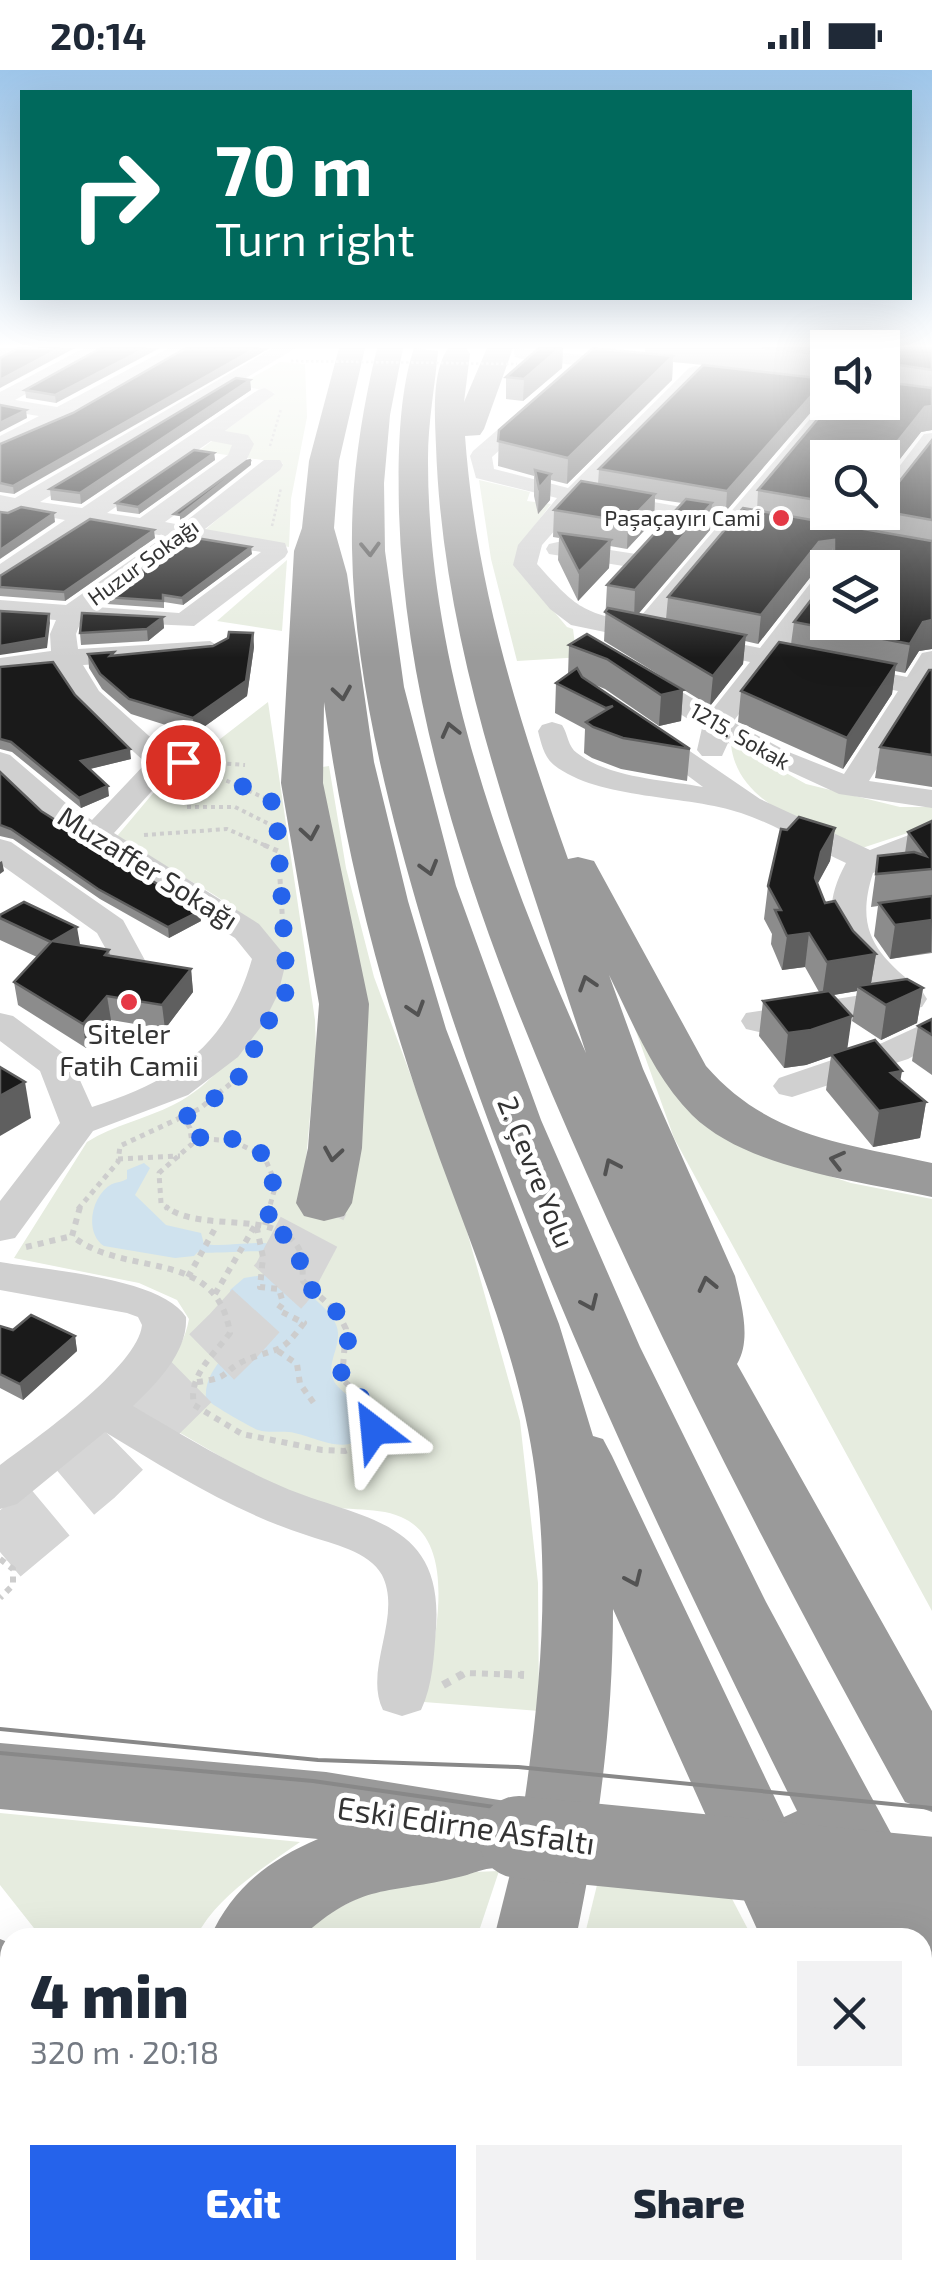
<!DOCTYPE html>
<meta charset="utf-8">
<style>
body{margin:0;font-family:"Exo 2",sans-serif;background:#f2f2f3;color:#1f2937;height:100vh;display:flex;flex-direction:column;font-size:38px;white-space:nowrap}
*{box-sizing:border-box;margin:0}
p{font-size:32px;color:#747a83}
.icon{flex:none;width:55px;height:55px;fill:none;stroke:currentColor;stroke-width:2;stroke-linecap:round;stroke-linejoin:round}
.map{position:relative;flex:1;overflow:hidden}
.panel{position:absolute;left:0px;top:1858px;width:932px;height:352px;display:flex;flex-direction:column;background:#fff;border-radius:30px 30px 0 0;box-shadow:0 10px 40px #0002}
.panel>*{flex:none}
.banner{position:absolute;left:20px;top:20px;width:892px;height:210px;border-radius:0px;box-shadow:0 10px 40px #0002;background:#00695c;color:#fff;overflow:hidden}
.tools{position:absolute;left:810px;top:260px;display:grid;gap:20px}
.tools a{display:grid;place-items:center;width:90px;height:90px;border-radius:0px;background:#fff;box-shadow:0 10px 40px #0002;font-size:50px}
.pin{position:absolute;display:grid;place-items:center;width:85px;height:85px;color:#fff;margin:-42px;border:5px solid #fff;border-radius:50%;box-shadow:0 2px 10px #0007}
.me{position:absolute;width:110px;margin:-55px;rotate:331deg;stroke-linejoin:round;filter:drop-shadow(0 0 8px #0008)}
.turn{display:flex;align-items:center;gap:35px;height:210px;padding:0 30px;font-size:45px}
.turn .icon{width:130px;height:130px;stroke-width:2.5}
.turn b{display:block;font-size:70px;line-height:85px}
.round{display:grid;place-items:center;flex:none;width:105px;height:105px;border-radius:0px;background:#f2f2f3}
.headline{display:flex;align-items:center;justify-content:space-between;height:170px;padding:0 30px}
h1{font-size:60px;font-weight:800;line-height:75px}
.primary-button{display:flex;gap:20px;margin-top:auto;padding:20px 30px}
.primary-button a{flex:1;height:115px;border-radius:0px;background:#2563eb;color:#fff;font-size:40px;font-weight:800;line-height:115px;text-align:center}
.primary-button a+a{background:#f2f2f3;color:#1f2937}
.status{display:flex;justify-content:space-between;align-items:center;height:70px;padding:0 50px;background:#fff;direction:ltr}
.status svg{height:28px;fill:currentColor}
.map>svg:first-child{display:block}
</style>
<div class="status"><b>20:14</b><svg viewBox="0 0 49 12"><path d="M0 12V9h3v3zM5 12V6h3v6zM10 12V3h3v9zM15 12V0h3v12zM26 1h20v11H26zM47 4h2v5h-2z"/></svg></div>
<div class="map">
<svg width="932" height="2209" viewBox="0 0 932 2209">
<rect width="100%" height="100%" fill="#fff"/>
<g fill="#e6ecdf">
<polygon points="280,292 305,294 307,347 291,429 289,477 205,460 283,393 199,381 275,323 239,315"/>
<polygon points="479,410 530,422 527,431 551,434 521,474 518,499 567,557 573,559 575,574 583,587 517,591 491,489"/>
<polygon points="287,490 282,561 217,551"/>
<path d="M268 632 315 950 316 979 302 1135 338 1141 316 698 329 696 346 798 374 907 461 1140 520 1351 538 1513 539 1641 424 1632C431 1582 463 1473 401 1447 374 1435 338 1443 310 1432 259 1412 209 1378 160 1352L146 1336C154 1303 182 1289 189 1249L177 1230 139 1213 14 1188 87 1072C114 1055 145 1049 173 1035 234 1005 253 944 281 887 255 837 170 802 121 773L118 765 175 697 202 683Z"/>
<path d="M734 674 806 714 900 737H932V755L862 778C815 756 738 737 731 675Z"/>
<polygon points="612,894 666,997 814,1101 851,1113 932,1129 932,1541 674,1068"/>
<path d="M0 1743 300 1772C263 1798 217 1826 196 1867H41L0 1815Z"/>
<polygon points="499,1801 477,1867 283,1868 401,1805"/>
<polygon points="598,1811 730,1825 752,1867 584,1868"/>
<polygon points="0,1986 10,2014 10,2200 60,2200 62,2209 0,2209"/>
<polygon points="244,2200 370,2200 367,2209 244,2209"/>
<polygon points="498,2200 848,2200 848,2209 496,2209"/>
</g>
<path fill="#cfe2ee" d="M144 1093 150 1098 135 1125 166 1155 201 1163 204 1174C232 1179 274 1163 295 1185V1210C308 1226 337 1242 338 1263 339 1279 327 1293 333 1309 339 1325 373 1335 365 1358 354 1392 311 1364 289 1362 279 1361 268 1363 258 1360 252 1358 210 1334 206 1329 202 1286 264 1272 230 1228V1220L244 1208 281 1202 282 1185C268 1177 219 1185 198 1182L194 1186 175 1188 104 1176C84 1163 91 1125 112 1114 117 1112 122 1112 127 1109V1100Z"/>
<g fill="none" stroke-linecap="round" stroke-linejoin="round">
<polyline stroke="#d6d6d6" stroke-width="50" stroke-dasharray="50 25" stroke-linecap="butt" points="321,1139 324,1133"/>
<polyline stroke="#d6d6d6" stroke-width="64" stroke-dasharray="64 32" stroke-linecap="butt" points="0,1482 93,1404 233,1266 283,1211 322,1137"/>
<g stroke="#cdcdcd" stroke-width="2.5" stroke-dasharray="2.5 2.5" stroke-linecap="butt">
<polyline points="270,376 281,339"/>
<polyline points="272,456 281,418"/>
</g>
<g stroke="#cdcdcd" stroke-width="4" stroke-dasharray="4 4" stroke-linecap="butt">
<polyline points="190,694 271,731"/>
<polyline points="204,697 215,693 245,695"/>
<polyline points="187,737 235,737 275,757"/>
<polyline points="144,765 227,759 269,777"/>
</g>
<g stroke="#cdcdcd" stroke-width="5" stroke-dasharray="5 5" stroke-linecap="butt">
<polyline points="264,775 278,781"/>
<polyline points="280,809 283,858"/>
<polyline points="194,1068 233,1071 264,1086 276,1114 269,1139"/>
<polyline points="118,1089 180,1086"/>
<polyline points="78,1139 118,1092 120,1076 199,1039 244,1003"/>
<polyline points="169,1139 161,1133 159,1103 192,1074 190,1058 183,1047"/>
</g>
<g stroke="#cdcdcd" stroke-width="6" stroke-dasharray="6 6" stroke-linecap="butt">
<path d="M80 1137 72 1166C126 1209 216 1176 230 1263 214 1285 188 1305 194 1335L242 1364 322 1380 345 1381 362 1374 377 1352 369 1334 342 1309 346 1259 338 1243 303 1211C302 1201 304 1188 299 1179 277 1138 203 1164 166 1137"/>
<polyline points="265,1155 270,1137"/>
<polyline points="26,1177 72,1166"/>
<polyline points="188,1207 217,1155"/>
<polyline points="215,1224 256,1154"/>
<polyline points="278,1281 297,1294 300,1314 316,1336"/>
<path d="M197 1312C233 1308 221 1301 246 1290 281 1276 279 1286 304 1253L278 1240 283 1233 279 1219 260 1217 263 1187 256 1154"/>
<polyline points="0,1489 13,1499 13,1515 0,1528"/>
<polyline points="459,1607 466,1603 524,1605"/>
</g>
<g stroke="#cdcdcd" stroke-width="8" stroke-dasharray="8 8" stroke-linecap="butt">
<polyline points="504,1604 524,1605"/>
<polyline points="443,1615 463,1604"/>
</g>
<g fill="#d0d0d0" fill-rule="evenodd">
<polygon points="84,278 108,278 15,330 57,337 169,278 193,278 72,348 0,381 0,366 39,346 0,340 0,322"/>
<path d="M273 278H296L40 432 82 438 258 320 265 318 275 324 225 361 248 365 254 374 245 393 165 452 181 455 264 390H280L283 395 280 400 205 459 285 473 288 482 285 487 194 556 81 551 76 564 78 579 210 571 223 579 210 587 83 595 99 621 178 692 114 763 259 854 287 888 278 924 263 954 238 987 188 1025 93 1061 15 1168 0 1171V1131L60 1053 40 1001 0 971V943L13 946 70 988 92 1037C176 1010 227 976 252 889L235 868 82 774 45 748 0 707V682L10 685 67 734 92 750 146 693 79 632 56 597 0 604V588L51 581 50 564 56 550 0 546V530L66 535 165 466 90 454 0 512V494L65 450 22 442 8 448 0 446V425L15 428ZM211 371 232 375 228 385 140 448 107 443ZM190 470 261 482 179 543 96 537Z"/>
<polygon points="513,278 635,290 645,296 635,302 522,289 515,287"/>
<path d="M696 296 703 298V306L590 421 728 445 828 328V332H845L749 449 793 457 797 462 793 467 739 461 659 558 760 578 819 502 828 500V525L784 583 907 607 922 583 932 581V628L922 626 869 711 932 720V738L839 724 728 673 722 686H702L697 680 702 658 621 606 625 600H645L712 640 750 592 571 555 550 539 513 495 518 475 557 428 476 408 470 386 473 381 531 331H545V339L492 387 494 399 568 418 689 298ZM579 433 717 457 635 553C580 542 575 536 537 494L542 475ZM774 597 898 621 844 704 786 681 733 652Z"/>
<polygon points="932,363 932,384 890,440 882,442 882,419 924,364"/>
<polygon points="558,472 636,484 648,491 636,498 549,484 546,479 549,474"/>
<path d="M552 652 562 655C568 664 568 677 577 683 609 708 665 710 703 717L632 664 636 658H656L760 729 870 780 932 756V777L873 803C854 862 877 885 922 921L927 929 922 937 759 962 746 959 741 951 746 943 881 922C840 881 814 851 846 793 811 777 777 755 741 743 690 725 598 730 554 695 544 687 541 673 538 661L542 655Z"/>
<polygon points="0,769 11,772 123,850 147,894 142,901 130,904 118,901 97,863 0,794"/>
<polygon points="932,950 932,976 908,989 792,1027 779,1024 773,1016 779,1008 882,973"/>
<path d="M0 1192C46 1200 162 1208 186 1247 188 1282 157 1313 133 1336 179 1363 225 1391 274 1413 353 1450 444 1444 436 1558 434 1585 433 1615 421 1640L402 1646 383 1640C363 1599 403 1547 382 1505 369 1481 332 1474 309 1466 236 1443 171 1402 105 1362L17 1434 0 1439V1395C35 1369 138 1297 142 1255L138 1247 127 1243 0 1220Z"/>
</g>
<polygon fill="#ababab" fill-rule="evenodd" points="0,278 27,278 0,292"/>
<g fill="#9a9a9a" fill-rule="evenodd">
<path d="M339 278H365L339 391 334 458 347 504 374 692 408 831 446 959 559 1254 593 1366 603 1369 612 1386 784 1747 797 1741C654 1453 514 1161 422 852 387 732 354 605 352 478 351 410 361 345 377 278H403L390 345 384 413 385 481 404 617 456 816 541 1050 640 1277 766 1532 932 1839V1959L922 1955V1868H761L613 1539C613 1651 599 1758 576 1868H494L511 1800C485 1795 483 1801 459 1807 388 1825 362 1811 301 1868H210C232 1818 269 1790 318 1769L0 1739V1673L326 1702 524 1734C541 1619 551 1503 533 1388 515 1271 464 1161 426 1050 379 915 343 774 324 632L323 713 369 934 362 1078 352 1133 344 1146 324 1151 304 1146 296 1133 308 1078 319 934 281 713 294 481 302 458 309 391Z"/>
<path d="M414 278 438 281C435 316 428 352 428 388 427 592 503 798 586 983 522 784 443 586 436 376 435 347 431 303 448 278H466L470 284 464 332 487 278H513L484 359 480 365 465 366C476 517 518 648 568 789L578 787 594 791 706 996C769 1068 844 1073 932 1093V1127C859 1111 747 1099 692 1045 654 1007 633 953 609 905L643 999 735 1206C741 1233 752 1269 737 1294L932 1641V1742L905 1732C791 1526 682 1318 586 1102 494 895 406 671 399 442 398 392 398 326 414 278Z"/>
<polygon points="0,1869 10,1873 10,1962 0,1958"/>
<polygon points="922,1959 932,1962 932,2063 922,2059"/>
<polygon points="922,2159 932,2163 932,2209 861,2209 861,2200 922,2200"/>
<polygon points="54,2200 148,2200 149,2209 55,2209"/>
<rect x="151" y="2200" width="94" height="9"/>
<polygon points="396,2200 490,2200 488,2209 394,2209"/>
</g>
<g stroke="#888" stroke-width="4">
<polyline points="0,1659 318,1690 518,1697 932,1738"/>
<polyline points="0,1683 313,1711 522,1741 932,1780"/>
</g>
<polyline stroke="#cdcdcd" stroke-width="2.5" stroke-dasharray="2.5 2.5" stroke-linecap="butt" points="291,291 517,294"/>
<polyline stroke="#9a9a9a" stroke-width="82" points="519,1767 932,1808"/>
</g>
<g fill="#8c8c8c">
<polygon points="101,278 56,333 26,328 25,320"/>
<polygon points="539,278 563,278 562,298 523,331 506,329 506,307"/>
<polygon points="645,278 828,278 828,309 727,298 826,309 824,327 726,441 711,438 710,460 638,544 666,549 668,527 757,441 758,420 882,278 932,278 932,360 921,362 882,412 828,388 828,442 882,442 882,416 886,419 895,417 932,370 932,579 919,581 905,603 895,601 892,624 843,699 738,652 741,621 791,574 794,552 882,498 830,497 816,500 758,574 745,571 743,594 710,636 604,571 607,515 682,433 655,429 654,450 627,479 610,476 609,498 578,531 558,490 559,468 553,467 554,440 598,414 599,399 703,295 673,292 672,310 567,414 551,410 550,430 538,444 534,426 534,406 498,396 499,360 645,283"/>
<polygon points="250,310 251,320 81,434 51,430 50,419"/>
<polygon points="73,343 14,424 0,422 0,374"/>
<polygon points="214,383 215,390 139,444 117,441 116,433"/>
<polygon points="155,468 65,531 0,526 0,506"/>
<polygon points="252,484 183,535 164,532 164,538 107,534 106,527"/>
<polygon points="163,547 164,558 148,571 81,575 80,563"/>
<polygon points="253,563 254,577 247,626 194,664 131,644 102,619 89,598 88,584 115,585 213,576"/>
<polygon points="587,564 683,620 681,651 659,656 605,619 593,614 690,679 687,711 621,699 592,688 584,683 585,659 555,643 556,613 568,605 569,575"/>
<polygon points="0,597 75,625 131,689 89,699 109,726 81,738 12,682 0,679"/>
<polygon points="932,600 932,717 875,708 880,677"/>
<polygon points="0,702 41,741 201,851 169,868 100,829 13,769 0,766"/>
<polygon points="932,751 932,883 890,889 874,866 878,836 871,837 878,786 905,783 908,762"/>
<polygon points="835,758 830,791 817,814 825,833 876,884 871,914 923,918 917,953 881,970 852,951 857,921 833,925 847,979 900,1011 926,1032 920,1068 873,1077 826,1020 831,986 806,995 784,998 759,966 763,931 819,922 805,897 782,900 771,874 772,864 764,849 768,816 787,760"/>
<polygon points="0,845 80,875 109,880 110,886 191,899 193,922 165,959 111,950 86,978 18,935 14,912 37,887 0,870"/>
<polygon points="932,949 932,1005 912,991 918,956"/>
<polygon points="0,1256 13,1260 75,1266 77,1281 23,1330 0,1318"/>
</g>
<g fill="#5f5f5f">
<polygon points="60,278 75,278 0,318 0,310"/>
<polygon points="146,278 160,278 56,333 55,325"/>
<polygon points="256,278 270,278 14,424 13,416"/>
<polygon points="560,278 563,278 562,298 523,331 524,309"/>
<polygon points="673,286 672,310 567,414 568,388"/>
<polygon points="826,309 824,327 726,441 727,421"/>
<polygon points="250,310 251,320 81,434 80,423"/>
<polygon points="932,336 932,360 921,362 882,412 882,391 925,337"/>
<polygon points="26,340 27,348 0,362 0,353"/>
<polygon points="214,383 215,390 139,444 138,437"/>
<polygon points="251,390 251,395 180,451 180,445"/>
<polygon points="551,404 550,430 538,444 539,418"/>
<polygon points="655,424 654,450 627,479 628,452"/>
<polygon points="712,433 710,460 634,549 635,520"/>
<polygon points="54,443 55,452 0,489 0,480"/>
<polygon points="154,460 155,468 65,531 64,522"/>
<polygon points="611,470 609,498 578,531 579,502"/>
<polygon points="834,470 830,497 816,500 758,574 761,545 819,472"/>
<polygon points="251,477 252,484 183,535 182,528"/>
<polygon points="49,544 50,553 47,578 0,585 0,576"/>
<polygon points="163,547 164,558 148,571 147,559"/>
<polygon points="932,550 932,579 919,581 905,603 910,574 923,552"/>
<polygon points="253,563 254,577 247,626 194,664 193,648"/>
<polygon points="746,565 743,594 710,636 713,606"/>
<polygon points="896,594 892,624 843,699 847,668"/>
<polygon points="683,620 681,651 659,656 661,625"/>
<polygon points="130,679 131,689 82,701 81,691"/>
<polygon points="108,716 109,726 81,738 79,728"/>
<polygon points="835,758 830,791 817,815 815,808 821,782"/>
<polygon points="2,791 4,801 0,804 0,792"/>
<polygon points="200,841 201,851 169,868 168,857"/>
<polygon points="932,850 931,882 890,889 895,855"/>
<polygon points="77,857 81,880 53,871"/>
<polygon points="809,863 805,897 782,900 787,866"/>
<polygon points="876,884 870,919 857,916 857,921 822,927 827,892"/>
<polygon points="191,899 193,922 165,959 162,935"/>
<polygon points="923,918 917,953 881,970 886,935"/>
<polygon points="107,926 111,950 86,978 83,954"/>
<polygon points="852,946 847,981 806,995 784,998 788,963"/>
<polygon points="902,1001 896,1036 891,1003"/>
<polygon points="25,1012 31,1048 0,1066 0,1026"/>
<polygon points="926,1032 920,1068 873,1077 879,1041"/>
<polygon points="75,1266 77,1281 23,1330 20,1314"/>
</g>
<g fill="#1a1a1a" stroke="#5f5f5f" stroke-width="2.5">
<polygon points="19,278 60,278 0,310 0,288"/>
<polygon points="101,278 146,278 55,325 25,320"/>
<polygon points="186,278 256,278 13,416 0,413 0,374 73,343"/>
<polygon points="539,278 560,278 524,309 506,307"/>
<polygon points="593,278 673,286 568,388 498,371 499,360"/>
<polygon points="762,278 828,278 828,285"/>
<polygon points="882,278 932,278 932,300 886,293 882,295"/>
<polygon points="703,295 826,309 727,421 599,399"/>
<polygon points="236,308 250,310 80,423 50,419"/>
<polygon points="882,309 885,312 932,318 932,336 925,337 882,391 882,388 828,388 828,432 758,420 832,332 882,332"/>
<polygon points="0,335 26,340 0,353"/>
<polygon points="932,370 932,450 882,441 882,416 886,419 895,417"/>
<polygon points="194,380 214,383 138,437 116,433"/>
<polygon points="251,390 180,445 174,444 247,391"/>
<polygon points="535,400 551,404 539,418"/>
<polygon points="581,411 655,424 628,452 554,440"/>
<polygon points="686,429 712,433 635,520 607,515"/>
<polygon points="21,437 54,443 0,480 0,442 8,443"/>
<polygon points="743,438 932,471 932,550 923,552 910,574 794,552 828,508 828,552 882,552 882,498 834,498 834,470 819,472 761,545 668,527"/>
<polygon points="90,449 154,460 64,522 0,517 0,506"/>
<polygon points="559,463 611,470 579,502"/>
<polygon points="190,467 251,477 182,528 163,525 163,531 106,527"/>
<polygon points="608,538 746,565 713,606 605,542"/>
<polygon points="0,541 49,544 46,568 0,576"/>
<polygon points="82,543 163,547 147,559 80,563"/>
<polygon points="229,562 253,563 246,611 193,648 129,629 100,604 88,584 114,582 110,586 213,576 228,568"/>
<polygon points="587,564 683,620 661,625 607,589 569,575"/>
<polygon points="779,572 896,594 847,668 741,621"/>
<polygon points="53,592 75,625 130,679 81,691 108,716 79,728 11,672 0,669 0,597"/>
<polygon points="577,598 582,607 690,679 623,668 593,657 586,652 613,636 606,638 556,613"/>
<polygon points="929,600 932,600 932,685 880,677"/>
<polygon points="0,702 41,741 200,841 168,857 98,819 11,759 0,755"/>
<polygon points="799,747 835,758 821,782 815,808 825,833 835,831 853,861 876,884 827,892 809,863 787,866 775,840 781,840 768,816 781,759 787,760"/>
<polygon points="932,751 932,799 876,804 878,786 914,782 926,786 908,762"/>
<polygon points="932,826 932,850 895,855 879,833"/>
<polygon points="24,832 77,857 53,871 109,880 105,885 191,899 162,935 107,926 83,954 14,912 51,872 0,848 0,845"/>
<polygon points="907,909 923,918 886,935 857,916"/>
<polygon points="829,921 852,946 811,960 788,963 763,931"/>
<polygon points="932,949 932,965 918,956"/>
<polygon points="875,970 902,1001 891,1003 926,1032 879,1041 831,984"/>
<polygon points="0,997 25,1012 0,1026"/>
<polygon points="31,1245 75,1266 20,1314 0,1304 0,1256 13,1260"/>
</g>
<defs><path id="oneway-chevron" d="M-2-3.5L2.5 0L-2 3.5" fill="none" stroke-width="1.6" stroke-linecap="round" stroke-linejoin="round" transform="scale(2.5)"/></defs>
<g stroke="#525252">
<use href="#oneway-chevron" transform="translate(370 479) rotate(88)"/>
<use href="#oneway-chevron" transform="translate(342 623) rotate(81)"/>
<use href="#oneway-chevron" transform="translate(450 660) rotate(-104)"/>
<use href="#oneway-chevron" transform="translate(310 763) rotate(80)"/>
<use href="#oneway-chevron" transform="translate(429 798) rotate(74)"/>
<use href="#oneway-chevron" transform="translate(587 913) rotate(-108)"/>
<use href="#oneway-chevron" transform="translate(416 939) rotate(72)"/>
<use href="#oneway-chevron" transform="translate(333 1084) rotate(99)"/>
<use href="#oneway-chevron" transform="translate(837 1090) rotate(-166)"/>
<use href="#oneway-chevron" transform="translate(611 1096) rotate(-115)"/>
<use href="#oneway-chevron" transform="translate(707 1214) rotate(-103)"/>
<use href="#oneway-chevron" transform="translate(590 1233) rotate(66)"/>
<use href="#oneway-chevron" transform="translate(634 1509) rotate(66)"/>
</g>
<linearGradient id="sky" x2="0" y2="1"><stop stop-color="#9ec6ea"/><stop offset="0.47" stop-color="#fff"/><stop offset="1" stop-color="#fff" stop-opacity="0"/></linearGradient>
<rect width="932" height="588" fill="url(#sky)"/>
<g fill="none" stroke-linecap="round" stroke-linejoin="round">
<path stroke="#2563eb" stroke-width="18" stroke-dasharray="0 32.4" d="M183 692 227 708 276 734 287 916 284 928 260 964 246 1000 218 1026 184 1048 194 1068C263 1061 287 1094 265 1156 302 1171 296 1177 304 1211 319 1231 347 1240 348 1268 348 1283 339 1293 342 1308L375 1342 374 1360"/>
</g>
<g fill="#e63946" stroke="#fff" stroke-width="4">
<circle cx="781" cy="448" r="10"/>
<circle cx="129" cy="932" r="10"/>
</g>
<g text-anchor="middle" stroke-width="10" stroke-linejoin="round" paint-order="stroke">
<g font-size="22" fill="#333" stroke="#fff" text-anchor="end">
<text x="761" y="456">Paşaçayırı Cami</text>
</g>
<g font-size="22" fill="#333" stroke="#fff">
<text transform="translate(143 492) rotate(-36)" y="8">Huzur Sokağı</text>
<text transform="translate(740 666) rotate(30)" y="8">1215. Sokak</text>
</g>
<g font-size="28" fill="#333" stroke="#fff">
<text transform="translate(148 798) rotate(32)" y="10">Muzaffer Sokağı</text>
<text transform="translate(536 1102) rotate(68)" y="10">2. Çevre Yolu</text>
</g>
<g font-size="28" fill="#333" stroke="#fff">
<text x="129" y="974">Siteler<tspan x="129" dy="32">Fatih Camii</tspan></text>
</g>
<g font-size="32" fill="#333" stroke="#fff">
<text transform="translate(466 1756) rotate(8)" y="11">Eski Edirne Asfaltı</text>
</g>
</g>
</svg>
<div class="tools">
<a><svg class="icon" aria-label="sound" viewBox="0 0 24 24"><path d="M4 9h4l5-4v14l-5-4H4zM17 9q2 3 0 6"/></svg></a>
<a><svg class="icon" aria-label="search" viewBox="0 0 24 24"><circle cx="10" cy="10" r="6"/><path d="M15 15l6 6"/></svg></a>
<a><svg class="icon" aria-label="layers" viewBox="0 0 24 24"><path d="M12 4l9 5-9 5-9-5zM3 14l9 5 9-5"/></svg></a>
</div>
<div class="pin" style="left:183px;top:692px;background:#d93025"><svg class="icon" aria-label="arrive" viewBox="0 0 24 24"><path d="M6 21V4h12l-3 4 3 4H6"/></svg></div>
<svg class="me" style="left:374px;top:1360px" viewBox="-20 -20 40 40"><path d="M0-17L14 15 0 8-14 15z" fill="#2563eb" stroke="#fff" stroke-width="4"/></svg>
<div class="banner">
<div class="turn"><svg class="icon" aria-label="right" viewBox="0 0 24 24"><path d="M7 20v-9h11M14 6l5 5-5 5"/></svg><div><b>70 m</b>Turn right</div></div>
</div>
<section class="panel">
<div class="headline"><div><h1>4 min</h1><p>320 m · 20:18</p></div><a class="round"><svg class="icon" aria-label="close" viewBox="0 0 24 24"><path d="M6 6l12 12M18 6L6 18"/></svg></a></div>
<div class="primary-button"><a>Exit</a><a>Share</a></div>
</section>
</div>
